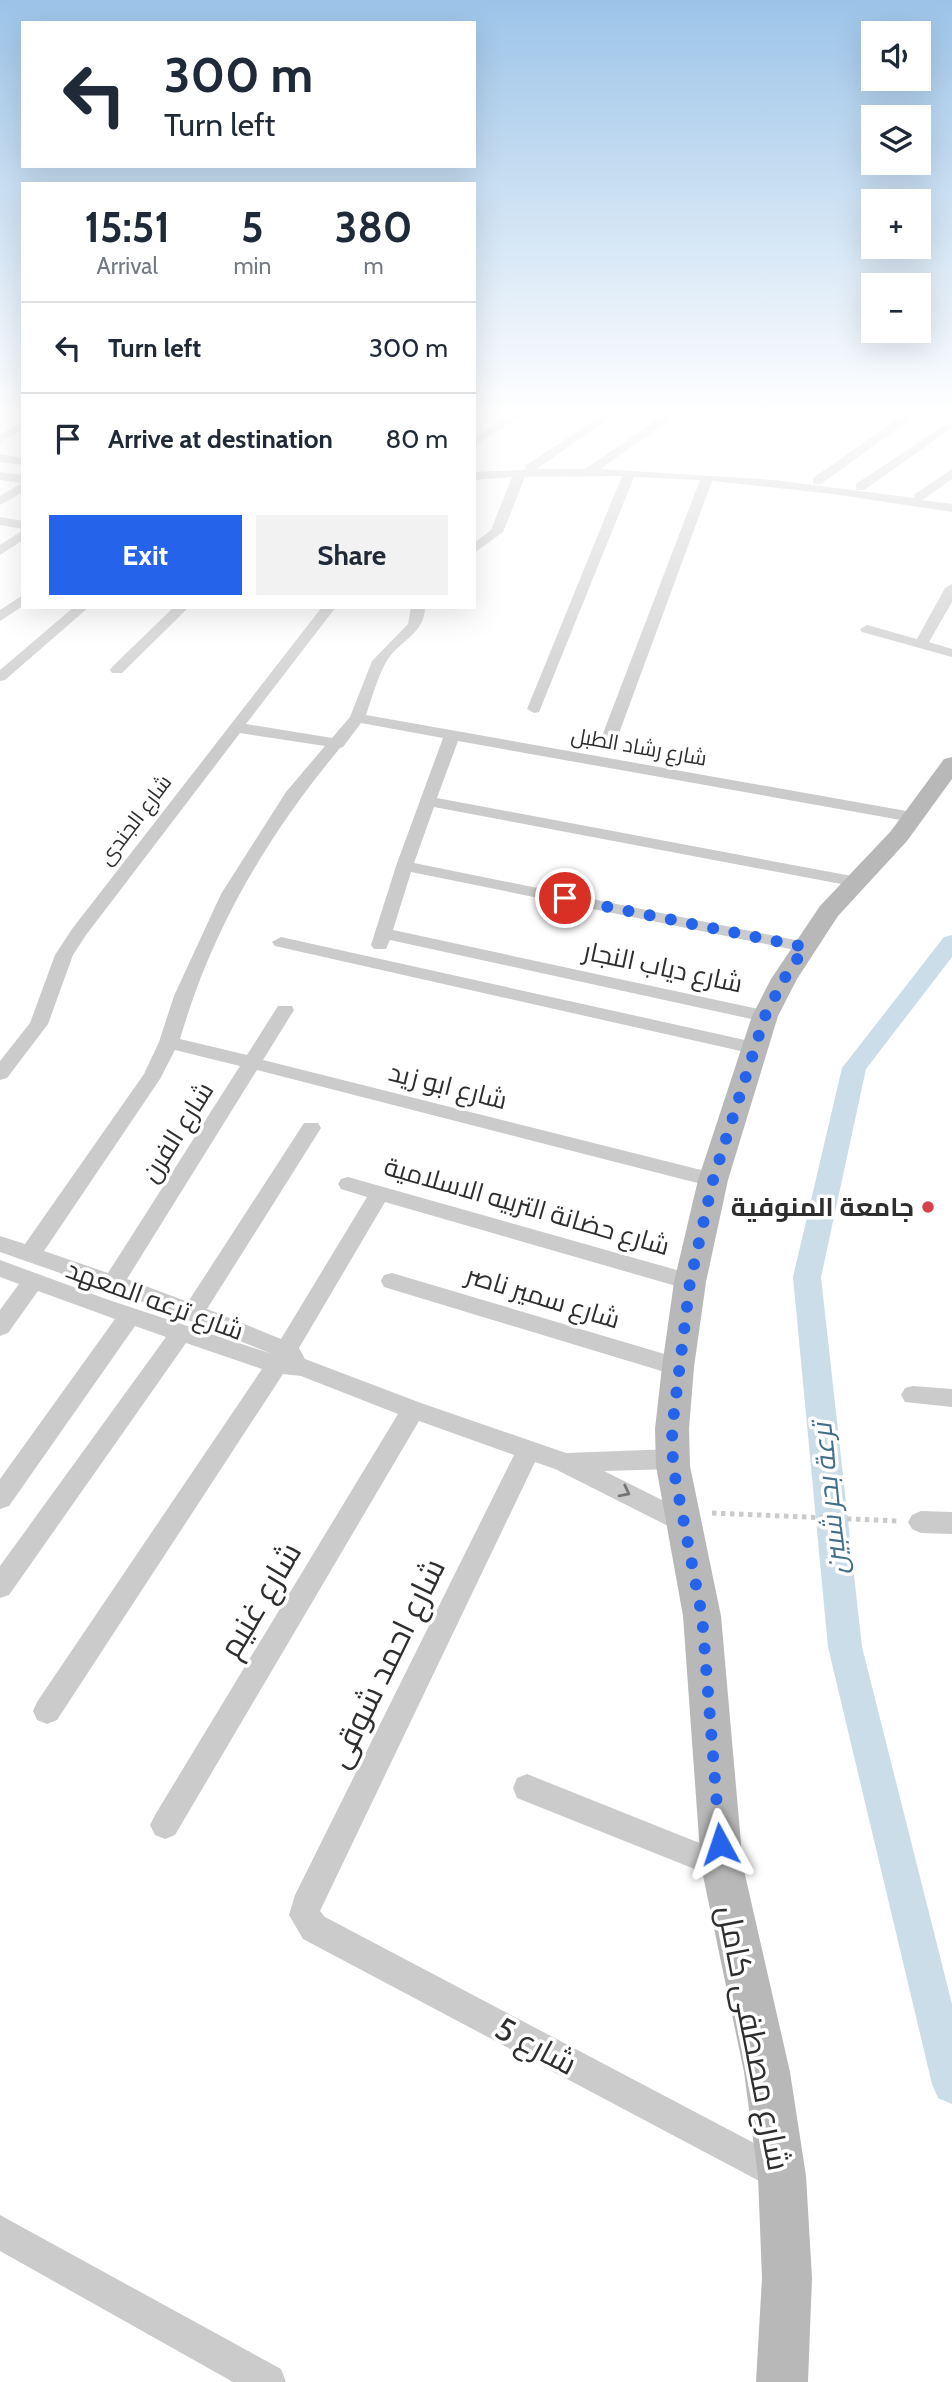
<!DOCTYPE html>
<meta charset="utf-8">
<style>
body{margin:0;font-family:Cabin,Cairo,sans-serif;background:#f2f2f3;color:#1f2937;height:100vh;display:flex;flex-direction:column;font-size:26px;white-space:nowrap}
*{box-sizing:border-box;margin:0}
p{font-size:23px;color:#747a83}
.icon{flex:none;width:38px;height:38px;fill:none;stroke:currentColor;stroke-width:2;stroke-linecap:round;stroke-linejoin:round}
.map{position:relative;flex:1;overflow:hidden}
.drawer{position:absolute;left:21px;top:182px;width:455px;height:427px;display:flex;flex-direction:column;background:#fff;border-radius:0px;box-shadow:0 7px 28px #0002}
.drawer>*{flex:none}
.guide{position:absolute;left:21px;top:21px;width:455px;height:147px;border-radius:0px;box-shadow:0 7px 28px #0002;background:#fff;color:#1f2937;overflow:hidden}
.controls{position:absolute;left:861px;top:21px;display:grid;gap:14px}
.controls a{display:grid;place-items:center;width:70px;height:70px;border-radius:0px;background:#fff;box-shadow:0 7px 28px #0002;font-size:35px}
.pin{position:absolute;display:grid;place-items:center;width:60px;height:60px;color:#fff;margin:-30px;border:4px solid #fff;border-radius:50%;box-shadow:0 2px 7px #0007}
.me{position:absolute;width:77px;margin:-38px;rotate:355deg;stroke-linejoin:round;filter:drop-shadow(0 0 5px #0008)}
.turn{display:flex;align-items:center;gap:24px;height:147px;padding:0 28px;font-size:32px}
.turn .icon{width:91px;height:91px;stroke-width:2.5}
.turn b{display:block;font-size:49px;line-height:60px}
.eta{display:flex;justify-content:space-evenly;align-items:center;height:119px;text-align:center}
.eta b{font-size:42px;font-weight:800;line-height:49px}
.action{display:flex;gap:14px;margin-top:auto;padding:14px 28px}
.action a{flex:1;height:80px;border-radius:0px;background:#2563eb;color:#fff;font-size:28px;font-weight:800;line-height:80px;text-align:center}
.action a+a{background:#f2f2f3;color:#1f2937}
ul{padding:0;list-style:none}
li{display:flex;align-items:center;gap:21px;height:91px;padding:0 28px;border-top:2px solid #e0e1e3}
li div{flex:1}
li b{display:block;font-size:26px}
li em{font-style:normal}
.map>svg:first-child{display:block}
</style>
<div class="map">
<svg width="952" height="2382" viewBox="0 0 952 2382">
<rect width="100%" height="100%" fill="#fff"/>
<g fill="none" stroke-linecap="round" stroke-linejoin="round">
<polygon fill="#cbdde8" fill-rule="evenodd" points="952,935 952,957 866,1069 821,1277 862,1647 952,2004 952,2104 938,2098 932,2084 828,1647 793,1277 842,1068 944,937"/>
<polyline stroke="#cbcbcb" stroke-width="5" stroke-dasharray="4.5 4.5" stroke-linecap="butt" points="712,1513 899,1521"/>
<g fill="#cbcbcb" fill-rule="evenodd">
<polygon points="511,414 524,414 474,446 474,438"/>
<polygon points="604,414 617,414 536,469 585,469 665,414 678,414 600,469 774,480 914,498 915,494 952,469 952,479 922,500 952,504 952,512 833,494 712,481 618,736 610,741 605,739 602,736 700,480 634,477 539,712 534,713 527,709 622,476 525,477 503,532 474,553 474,543 491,530 512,477 474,480 474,472 525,470 526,465"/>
<polygon points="905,414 918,414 821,484 813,484 813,478"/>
<polygon points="952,420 952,428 864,490 856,490 856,484"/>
<polygon points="23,422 23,430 0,442 0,434"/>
<polygon points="0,454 23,458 23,465 0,462"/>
<polygon points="0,472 23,475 23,492 0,505 0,496 22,483 0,480"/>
<polygon points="0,517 23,521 23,529 0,525"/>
<polygon points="23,530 23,540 0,555 0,545"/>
<polygon points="952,584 952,602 929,642 952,649 952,657 862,632 860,629 867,625 917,639 945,588"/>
<polygon points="23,595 23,606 0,621 0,610"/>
<polygon points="74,607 89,607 5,680 0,681 0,670"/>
<polygon points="174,607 189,607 122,673 112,673 110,670 112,667"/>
<path d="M322 607H336L246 724 332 738 350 717 372 661 408 624 411 607H425C425 635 397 641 385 664 377 679 372 698 366 715L912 812 920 817 912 822 458 741 437 798 857 877 866 882 857 887 434 807 414 863 805 942 814 947 805 952 411 872 393 930 772 1012 774 1016 765 1022 390 940 386 949H374L371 945 396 866 443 738 361 723 343 747 340 748C267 836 212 929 180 1039L247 1055 278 1006H292L294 1010 263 1060 713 1173 720 1175 723 1180 720 1185 713 1187 257 1070 127 1279 188 1302 304 1123H318L321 1128 207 1309 281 1339 367 1197 341 1189 338 1184 341 1179 348 1177 698 1276 701 1282 698 1288 690 1290 385 1202 299 1348 305 1359 421 1403 566 1453 673 1449 682 1452 685 1459 682 1466 673 1469 604 1471 694 1516 698 1523 694 1530 685 1534 676 1530 555 1469 535 1462 320 1911 325 1917 792 2163 797 2175 792 2187 780 2192 303 1939 289 1915 295 1895 514 1455 419 1421 175 1835 165 1839 155 1835 150 1825 155 1815 398 1414 301 1376 283 1374 57 1720 47 1724 37 1720 33 1711 37 1702 262 1369 186 1343 9 1595 0 1598V1566L166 1337 135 1326 9 1506 0 1509V1479L115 1319 38 1291 8 1333 0 1336V1310L19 1284 0 1277V1260L106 1299 272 1354 140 1301 0 1252V1236L25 1244 144 1074 159 1042 174 996 221 894 286 792 325 746 240 733 86 935 73 955 48 1024 7 1078 0 1080V1061L30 1023 55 955 72 929ZM175 1050 240 1066 108 1273 44 1251 160 1079Z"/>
<polygon points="281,937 754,1042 761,1044 764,1048 761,1052 754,1054 275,946 272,942"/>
<polygon points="392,1273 678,1358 686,1361 690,1367 686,1373 678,1376 384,1287 381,1281 384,1275"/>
<polygon points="913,1386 952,1389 952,1407 905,1402 901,1395 905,1388"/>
<polygon points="921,1511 952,1512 952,1534 921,1533 912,1529 908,1522 912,1515"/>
<polygon points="527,1774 732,1856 737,1866 732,1876 722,1880 517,1798 513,1788 517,1778"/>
<polygon points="0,2215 281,2369 286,2382 233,2382 0,2251"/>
</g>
<polygon fill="#b8b8b8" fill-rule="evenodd" points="952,757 952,779 907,841 838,916 797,979 778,1016 728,1180 706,1282 694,1367 689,1429 690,1466 721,1616 743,1866 790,2072 806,2176 812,2278 808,2382 756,2382 762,2278 758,2176 744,2072 701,1866 683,1616 656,1466 655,1429 662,1367 674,1282 698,1180 752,1016 771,979 820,906 891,831 944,759"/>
</g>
<defs><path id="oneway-chevron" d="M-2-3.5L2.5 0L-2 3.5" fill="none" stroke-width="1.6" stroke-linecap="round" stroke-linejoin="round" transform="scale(1.75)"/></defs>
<use stroke="#757575" href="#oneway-chevron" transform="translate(625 1492) rotate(27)"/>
<linearGradient id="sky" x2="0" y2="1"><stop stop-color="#9cc4e8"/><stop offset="0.55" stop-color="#fff"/><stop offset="1" stop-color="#fff" stop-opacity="0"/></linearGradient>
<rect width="952" height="748" fill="url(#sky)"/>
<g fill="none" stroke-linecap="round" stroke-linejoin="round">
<polyline stroke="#2563eb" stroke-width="12" stroke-dasharray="0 21.6" points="565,898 805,947 784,979 765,1016 713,1180 690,1282 672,1429 673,1466 702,1616 720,1844"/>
</g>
<circle fill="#d6404a" stroke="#fff" stroke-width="2.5" cx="928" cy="1207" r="7"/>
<g text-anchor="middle" stroke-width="7" stroke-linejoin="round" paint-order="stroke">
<g font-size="21" fill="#2e2e2e" stroke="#fff">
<text transform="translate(639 747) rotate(10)" y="7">شارع رشاد الطبل</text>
<text transform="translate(135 820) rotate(-53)" y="7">شارع الجندى</text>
</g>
<g font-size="26" fill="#2e2e2e" stroke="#fff">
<text transform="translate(663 967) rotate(12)" y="9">شارع دياب النجار</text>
<text transform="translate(448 1086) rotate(14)" y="9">شارع ابو زيد</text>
<text transform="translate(177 1132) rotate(-58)" y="9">شارع الفرن</text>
<text transform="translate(527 1206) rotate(16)" y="9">شارع حضانة التربيه الاسلامية</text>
<text transform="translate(543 1297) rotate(17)" y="9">شارع سمير ناصر</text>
<text transform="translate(155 1300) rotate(20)" y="9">شارع ترعه المعهد</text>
</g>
<g font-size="26" font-weight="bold" fill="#2e2e2e" stroke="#fff" text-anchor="end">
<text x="914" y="1216">جامعة المنوفية</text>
</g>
<g font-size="28" font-style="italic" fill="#436e89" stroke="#fff">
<text transform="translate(829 1499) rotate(-96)" y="10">ترعة بحر شبين</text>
</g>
<g font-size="32" fill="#2e2e2e" stroke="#fff">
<text transform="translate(260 1600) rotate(-59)" y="11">شارع غنيم</text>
<text transform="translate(386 1663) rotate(-64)" y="11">شارع احمد شوقى</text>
<text transform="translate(754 2038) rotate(79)" y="11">شارع مصطفى كامل</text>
<text transform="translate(536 2046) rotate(28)" y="11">شارع 5</text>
</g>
</g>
</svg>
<div class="controls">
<a><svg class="icon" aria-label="sound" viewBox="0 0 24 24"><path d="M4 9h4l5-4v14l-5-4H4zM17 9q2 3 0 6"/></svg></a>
<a><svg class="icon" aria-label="layers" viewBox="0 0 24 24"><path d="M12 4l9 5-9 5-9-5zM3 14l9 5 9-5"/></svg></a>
<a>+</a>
<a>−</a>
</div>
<div class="pin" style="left:565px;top:898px;background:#d93025"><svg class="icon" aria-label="arrive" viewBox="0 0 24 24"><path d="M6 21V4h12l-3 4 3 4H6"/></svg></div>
<svg class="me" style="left:720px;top:1844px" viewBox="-20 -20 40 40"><path d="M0-17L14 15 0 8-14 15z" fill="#2563eb" stroke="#fff" stroke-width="4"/></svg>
<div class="guide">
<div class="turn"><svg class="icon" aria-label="left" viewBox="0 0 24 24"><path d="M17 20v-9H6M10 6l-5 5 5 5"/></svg><div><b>300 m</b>Turn left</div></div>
</div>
<section class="drawer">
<div class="eta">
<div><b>15:51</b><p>Arrival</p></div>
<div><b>5</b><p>min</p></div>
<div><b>380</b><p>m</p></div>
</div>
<ul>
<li><svg class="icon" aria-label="left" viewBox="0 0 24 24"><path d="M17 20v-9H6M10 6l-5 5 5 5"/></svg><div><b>Turn left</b></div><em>300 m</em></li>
<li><svg class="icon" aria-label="arrive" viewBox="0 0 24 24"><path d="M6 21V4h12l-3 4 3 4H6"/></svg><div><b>Arrive at destination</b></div><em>80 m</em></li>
</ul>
<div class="action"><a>Exit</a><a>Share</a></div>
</section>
</div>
